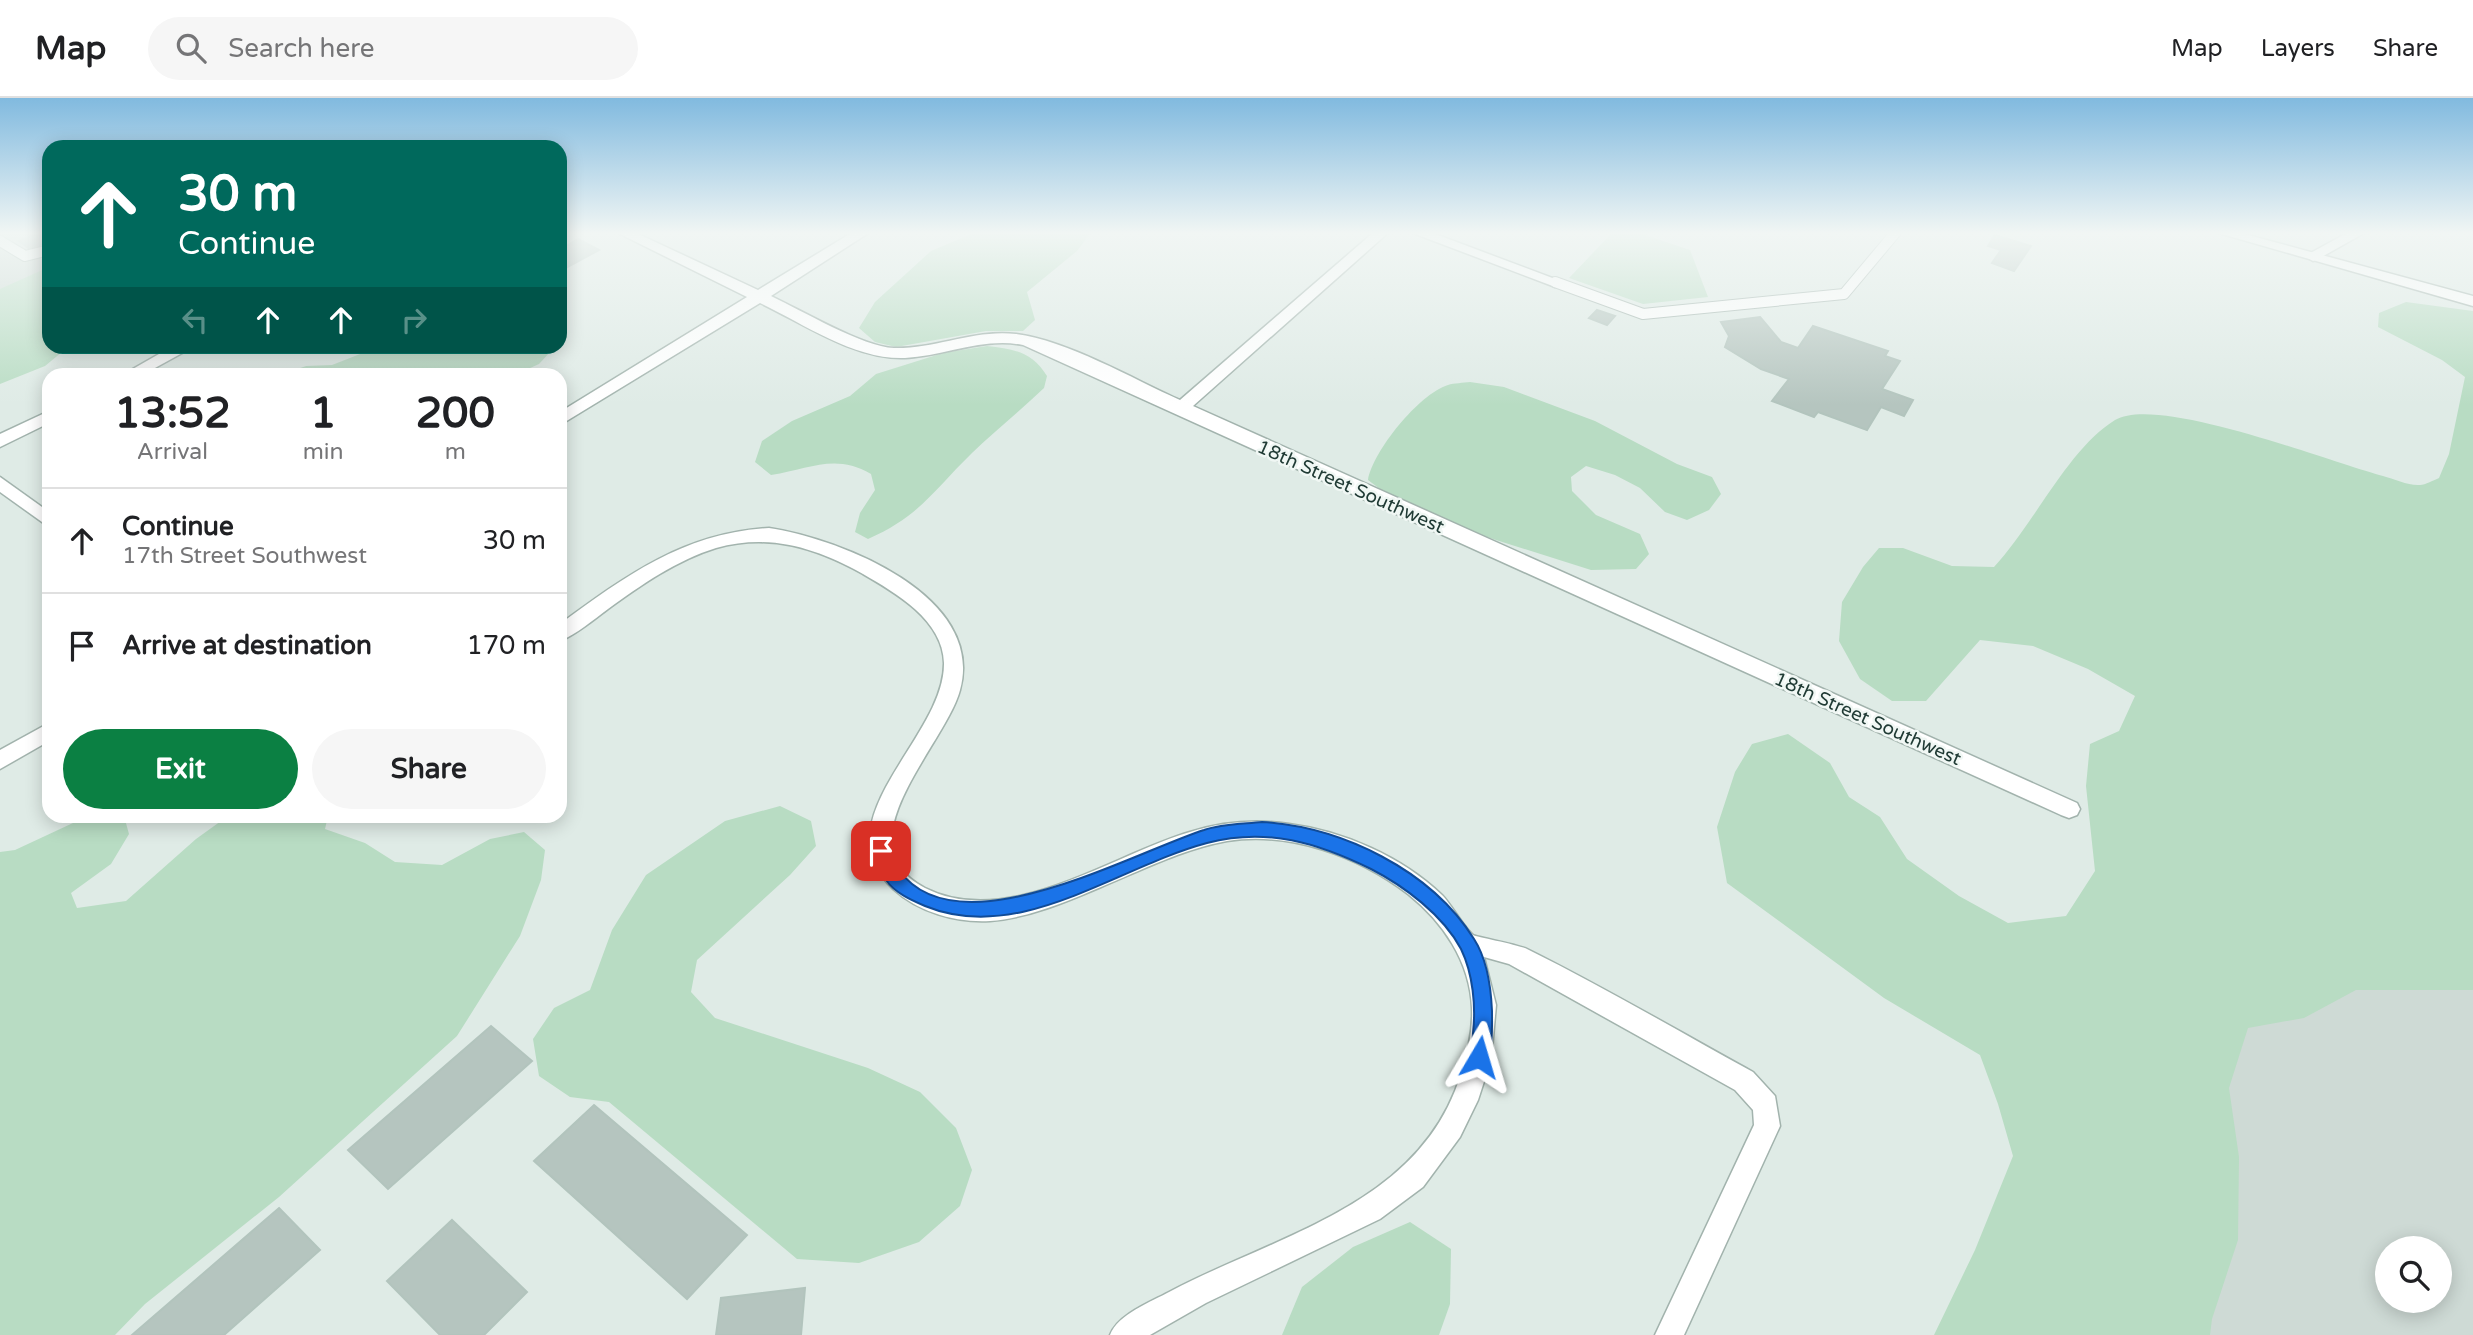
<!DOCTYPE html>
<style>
body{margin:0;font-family:"Varela Round",sans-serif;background:#f6f6f6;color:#202124;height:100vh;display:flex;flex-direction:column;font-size:26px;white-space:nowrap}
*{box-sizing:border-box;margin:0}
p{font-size:23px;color:#757577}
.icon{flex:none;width:38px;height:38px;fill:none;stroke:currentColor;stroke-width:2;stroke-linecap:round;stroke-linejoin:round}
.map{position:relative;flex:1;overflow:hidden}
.drawer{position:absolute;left:42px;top:270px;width:525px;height:455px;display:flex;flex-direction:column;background:#fff;border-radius:21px;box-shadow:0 4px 18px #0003}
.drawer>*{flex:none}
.guide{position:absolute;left:42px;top:42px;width:525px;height:214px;border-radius:21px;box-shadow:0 4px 18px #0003;background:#00695c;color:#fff;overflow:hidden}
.controls{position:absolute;left:2375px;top:1138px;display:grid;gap:14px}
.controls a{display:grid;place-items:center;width:77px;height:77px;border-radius:50%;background:#fff;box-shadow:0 4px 18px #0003;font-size:35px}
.pin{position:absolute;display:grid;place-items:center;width:60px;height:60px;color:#fff;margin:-30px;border-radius:14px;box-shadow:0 4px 10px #0006}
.me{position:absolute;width:77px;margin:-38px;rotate:7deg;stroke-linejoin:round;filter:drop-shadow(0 0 5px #0008)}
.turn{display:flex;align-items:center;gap:24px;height:147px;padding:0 21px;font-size:32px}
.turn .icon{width:91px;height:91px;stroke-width:2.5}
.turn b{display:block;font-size:49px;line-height:60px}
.lanes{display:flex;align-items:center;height:66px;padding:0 21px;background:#0003;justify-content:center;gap:35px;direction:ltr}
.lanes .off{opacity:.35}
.eta{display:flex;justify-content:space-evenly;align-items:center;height:119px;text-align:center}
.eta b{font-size:42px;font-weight:800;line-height:49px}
.action{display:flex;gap:14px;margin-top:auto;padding:14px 21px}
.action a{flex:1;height:80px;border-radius:42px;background:#0b8043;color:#fff;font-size:28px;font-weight:800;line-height:80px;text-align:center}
.action a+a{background:#f6f6f6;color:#202124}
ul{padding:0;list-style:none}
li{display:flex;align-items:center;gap:21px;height:105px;padding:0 21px;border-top:2px solid #e0e0e0}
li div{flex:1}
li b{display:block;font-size:26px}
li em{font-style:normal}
header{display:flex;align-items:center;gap:42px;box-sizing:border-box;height:98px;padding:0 35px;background:#fff;border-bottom:2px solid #e0e0e0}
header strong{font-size:33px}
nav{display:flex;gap:38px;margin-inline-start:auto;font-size:24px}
.search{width:490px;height:63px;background:#f6f6f6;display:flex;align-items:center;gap:18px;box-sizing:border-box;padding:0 24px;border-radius:38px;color:#757577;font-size:26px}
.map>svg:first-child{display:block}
</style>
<header>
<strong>Map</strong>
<div class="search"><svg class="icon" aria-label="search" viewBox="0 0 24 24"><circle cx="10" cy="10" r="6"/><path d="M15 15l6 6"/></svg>Search here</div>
<nav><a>Map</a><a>Layers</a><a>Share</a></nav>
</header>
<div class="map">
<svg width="2473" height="1237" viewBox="0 0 2473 1237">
<rect width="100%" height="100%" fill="#dfebe6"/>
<g fill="#cedad5" fill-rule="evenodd">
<polygon points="0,134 49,134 49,177 0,199"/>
<path d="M2473 275V1237H1972L2449 409ZM2387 1150H2440V1202H2387Z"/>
</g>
<g fill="#b8dcc3">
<polygon points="976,134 1088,134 1089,137 1077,153 1027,194 1035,222 1023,233 986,233 896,249 875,244 859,230 875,204 931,153"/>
<polygon points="1613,134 1636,134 1690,152 1708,199 1643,206 1569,180"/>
<polygon points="49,169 49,248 68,249 45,268 0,286 0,191"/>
<path d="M2406 204 2473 213V892H2356L2304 920 2248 930 2229 990 2239 1059 2238 1142 2212 1221 2210 1237H1934L1975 1152 2013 1058 1998 1006 1980 957 1884 900 1727 785 1717 729 1735 674 1752 646 1788 636 1830 665 1849 699 1880 719 1907 761 1959 798 2008 825 2066 818 2095 773 2086 688 2090 646 2119 633 2135 598 2088 571 2033 548 1980 542 1926 603H1892L1860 581 1839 543 1842 504 1863 469 1879 450H1903L1952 468 1994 469C2034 426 2068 351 2115 322 2158 296 2332 365 2383 378 2394 381 2409 388 2420 387 2425 387 2434 382 2439 380L2449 356 2465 279 2442 262 2378 229 2379 215Z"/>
<path d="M987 248C1014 251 1032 254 1047 278L1044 290C1021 312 995 333 972 355 933 393 920 418 868 441L855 434 860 415 875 392 871 376C835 355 810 371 771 377L755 364 762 343 792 323 850 298 876 276 943 255Z"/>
<polygon points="542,249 551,253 539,266 517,276 283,276 306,268 332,267 378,249"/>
<path d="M1470 284 1504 289 1595 323 1677 366 1712 379 1721 396 1709 412 1687 422 1665 414 1640 390 1615 377 1586 368 1571 379 1572 393 1596 417 1640 436 1649 456 1636 471 1591 472 1496 442 1450 426 1388 397 1368 382C1373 353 1419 296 1448 287 1454 285 1463 285 1470 284Z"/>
<polygon points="780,708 811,723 816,748 790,777 697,862 691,894 715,920 868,970 920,994 956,1030 972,1072 960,1108 919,1144 859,1165 797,1161 609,1004 570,999 539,978 533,941 554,910 590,892 612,832 646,777 725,723"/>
<polygon points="88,718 124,718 129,736 111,766 71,795 77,810 126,803 196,741 228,718 328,718 325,731 365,745 395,764 442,767 490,741 524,734 545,752 541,782 520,838 457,938 279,1099 145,1206 115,1237 0,1237 0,754 15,752"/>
<polygon points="1410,1124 1451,1151 1450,1206 1439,1237 1282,1237 1302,1189 1353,1149"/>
</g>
<g fill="#b5c5bf" stroke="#b2c4bd" stroke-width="2">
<polygon points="41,134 49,134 49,143 30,151 19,143"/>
<polygon points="1995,137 2031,148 2014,173 1992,165 2001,152 1988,148"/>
<polygon points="578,141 599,152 560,173 560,145 568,147"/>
<polygon points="1597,212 1615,218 1607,227 1589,220"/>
<polygon points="1760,219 1781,244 1798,250 1813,228 1888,253 1885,258 1900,263 1882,291 1913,302 1904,318 1881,309 1867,332 1818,314 1814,319 1772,303 1789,281 1761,271 1725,249 1729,238 1721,224"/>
<polygon points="491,928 532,963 388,1091 348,1052"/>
<polygon points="594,1007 747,1137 687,1201 534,1063"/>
<polygon points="279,1110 320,1152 224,1237 132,1237"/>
<polygon points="452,1122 527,1194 484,1237 440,1237 387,1183"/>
<polygon points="805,1190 801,1237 716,1237 721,1200"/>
</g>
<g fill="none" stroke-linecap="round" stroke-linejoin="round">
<defs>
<g id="service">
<polyline points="0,143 25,158 49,152"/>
<polyline points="1555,184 1643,216 1844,196 1896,134"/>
</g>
<g id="minor">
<path d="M616 134H634L758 192 853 134H870L771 198C801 212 863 249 894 250 935 251 975 231 1016 236 1066 242 1133 281 1180 302L1374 134H1389L1193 308 2077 705 2080 711 2077 717 2069 720 2061 717 1023 247C983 239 945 258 905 260 855 262 804 226 760 205L560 327V314L747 199Z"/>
<polygon points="1410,134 1430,134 1563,184 1555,189 1550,187"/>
<polygon points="2349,134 2366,134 2318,161 2313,163 2305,158"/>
<polygon points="173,248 195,248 144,276 124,276"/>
<polygon points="49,313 49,325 0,349 0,336"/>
<polygon points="0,379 49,414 49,429 0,394"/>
<path d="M769 430C841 441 986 498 960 592 945 648 839 746 925 790 1008 832 1111 757 1190 734 1222 724 1255 721 1289 726 1344 733 1402 759 1442 797 1451 806 1465 831 1473 837 1476 839 1516 846 1527 851 1604 889 1678 933 1753 974L1775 998 1780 1028 1684 1237H1655L1754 1027 1753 1012 1735 992 1509 866 1484 859 1496 907 1491 962 1478 1002 1460 1039 1423 1089 1380 1121 1206 1205 1150 1237H1110C1118 1216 1151 1204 1171 1193 1279 1136 1421 1107 1461 976 1468 954 1473 932 1472 910 1470 863 1443 824 1408 796 1358 758 1290 733 1227 743 1183 751 1142 772 1101 789 1066 804 1028 820 990 823 956 825 918 814 893 791 819 721 945 640 944 565 943 522 896 495 863 476 816 450 770 435 716 450 677 462 641 487 608 511 593 522 577 536 560 543V526C627 477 684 435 769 430Z"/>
<polygon points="49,625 49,643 0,671 0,652"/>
</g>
<polygon id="tertiary" points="2215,134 2237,134 2473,198 2473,208"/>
</defs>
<use href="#service" stroke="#a2b3ad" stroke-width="12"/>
<use href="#minor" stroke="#a2b3ad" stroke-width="3"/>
<use href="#tertiary" stroke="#a2b3ad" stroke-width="3"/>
<use href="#service" stroke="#fff" stroke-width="10"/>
<use href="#minor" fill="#fff" fill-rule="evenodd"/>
<use href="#tertiary" fill="#fff" fill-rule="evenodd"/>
</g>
<linearGradient id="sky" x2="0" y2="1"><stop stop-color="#81badf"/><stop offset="0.44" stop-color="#f1f6f4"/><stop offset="1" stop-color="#f1f6f4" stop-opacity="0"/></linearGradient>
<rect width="2473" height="307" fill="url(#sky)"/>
<path fill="#1a73e8" stroke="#114b97" stroke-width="2" d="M1262 724C1342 729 1431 772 1474 841 1487 861 1491 890 1492 913 1492 930 1493 949 1486 965L1479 968 1472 965C1468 955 1473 945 1473 935 1476 908 1473 876 1461 851 1443 817 1404 788 1371 771 1318 745 1267 729 1207 745 1117 769 1020 847 925 808 911 802 895 795 886 782 880 774 877 762 872 753L875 748H887C891 756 894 765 899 772 957 854 1132 755 1204 732 1221 726 1243 726 1262 724Z"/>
<g text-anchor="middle" stroke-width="5" stroke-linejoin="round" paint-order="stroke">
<g font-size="19" fill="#203b35" stroke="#f0f7f4">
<text transform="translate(1351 388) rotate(24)" y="7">18th Street Southwest</text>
<text transform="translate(1868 620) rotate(24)" y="7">18th Street Southwest</text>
</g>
</g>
</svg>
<div class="controls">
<a><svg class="icon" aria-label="search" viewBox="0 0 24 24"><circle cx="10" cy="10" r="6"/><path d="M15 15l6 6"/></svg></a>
</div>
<div class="pin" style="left:881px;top:753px;background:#d93025"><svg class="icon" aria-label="arrive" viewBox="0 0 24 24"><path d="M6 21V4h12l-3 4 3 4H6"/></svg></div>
<svg class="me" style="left:1479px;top:959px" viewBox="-20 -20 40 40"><path d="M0-17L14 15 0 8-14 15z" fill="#1a73e8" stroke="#fff" stroke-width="4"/></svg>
<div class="guide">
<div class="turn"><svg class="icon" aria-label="ahead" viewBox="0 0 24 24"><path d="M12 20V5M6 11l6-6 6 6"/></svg><div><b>30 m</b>Continue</div></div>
<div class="lanes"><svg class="icon off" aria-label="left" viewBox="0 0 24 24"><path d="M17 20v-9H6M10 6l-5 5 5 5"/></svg><svg class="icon" aria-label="ahead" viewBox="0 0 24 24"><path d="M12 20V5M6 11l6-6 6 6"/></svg><svg class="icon" aria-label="ahead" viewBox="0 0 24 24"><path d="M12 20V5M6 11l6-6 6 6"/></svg><svg class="icon off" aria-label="right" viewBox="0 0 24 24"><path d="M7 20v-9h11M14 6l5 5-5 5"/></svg></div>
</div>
<section class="drawer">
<div class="eta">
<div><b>13:52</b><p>Arrival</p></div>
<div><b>1</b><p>min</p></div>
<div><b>200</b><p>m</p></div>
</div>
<ul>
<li><svg class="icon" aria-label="ahead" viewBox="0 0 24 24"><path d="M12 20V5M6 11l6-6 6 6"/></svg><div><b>Continue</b><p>17th Street Southwest</p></div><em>30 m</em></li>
<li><svg class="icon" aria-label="arrive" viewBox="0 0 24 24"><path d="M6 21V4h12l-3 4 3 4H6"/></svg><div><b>Arrive at destination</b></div><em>170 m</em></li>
</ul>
<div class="action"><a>Exit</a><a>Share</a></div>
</section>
</div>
